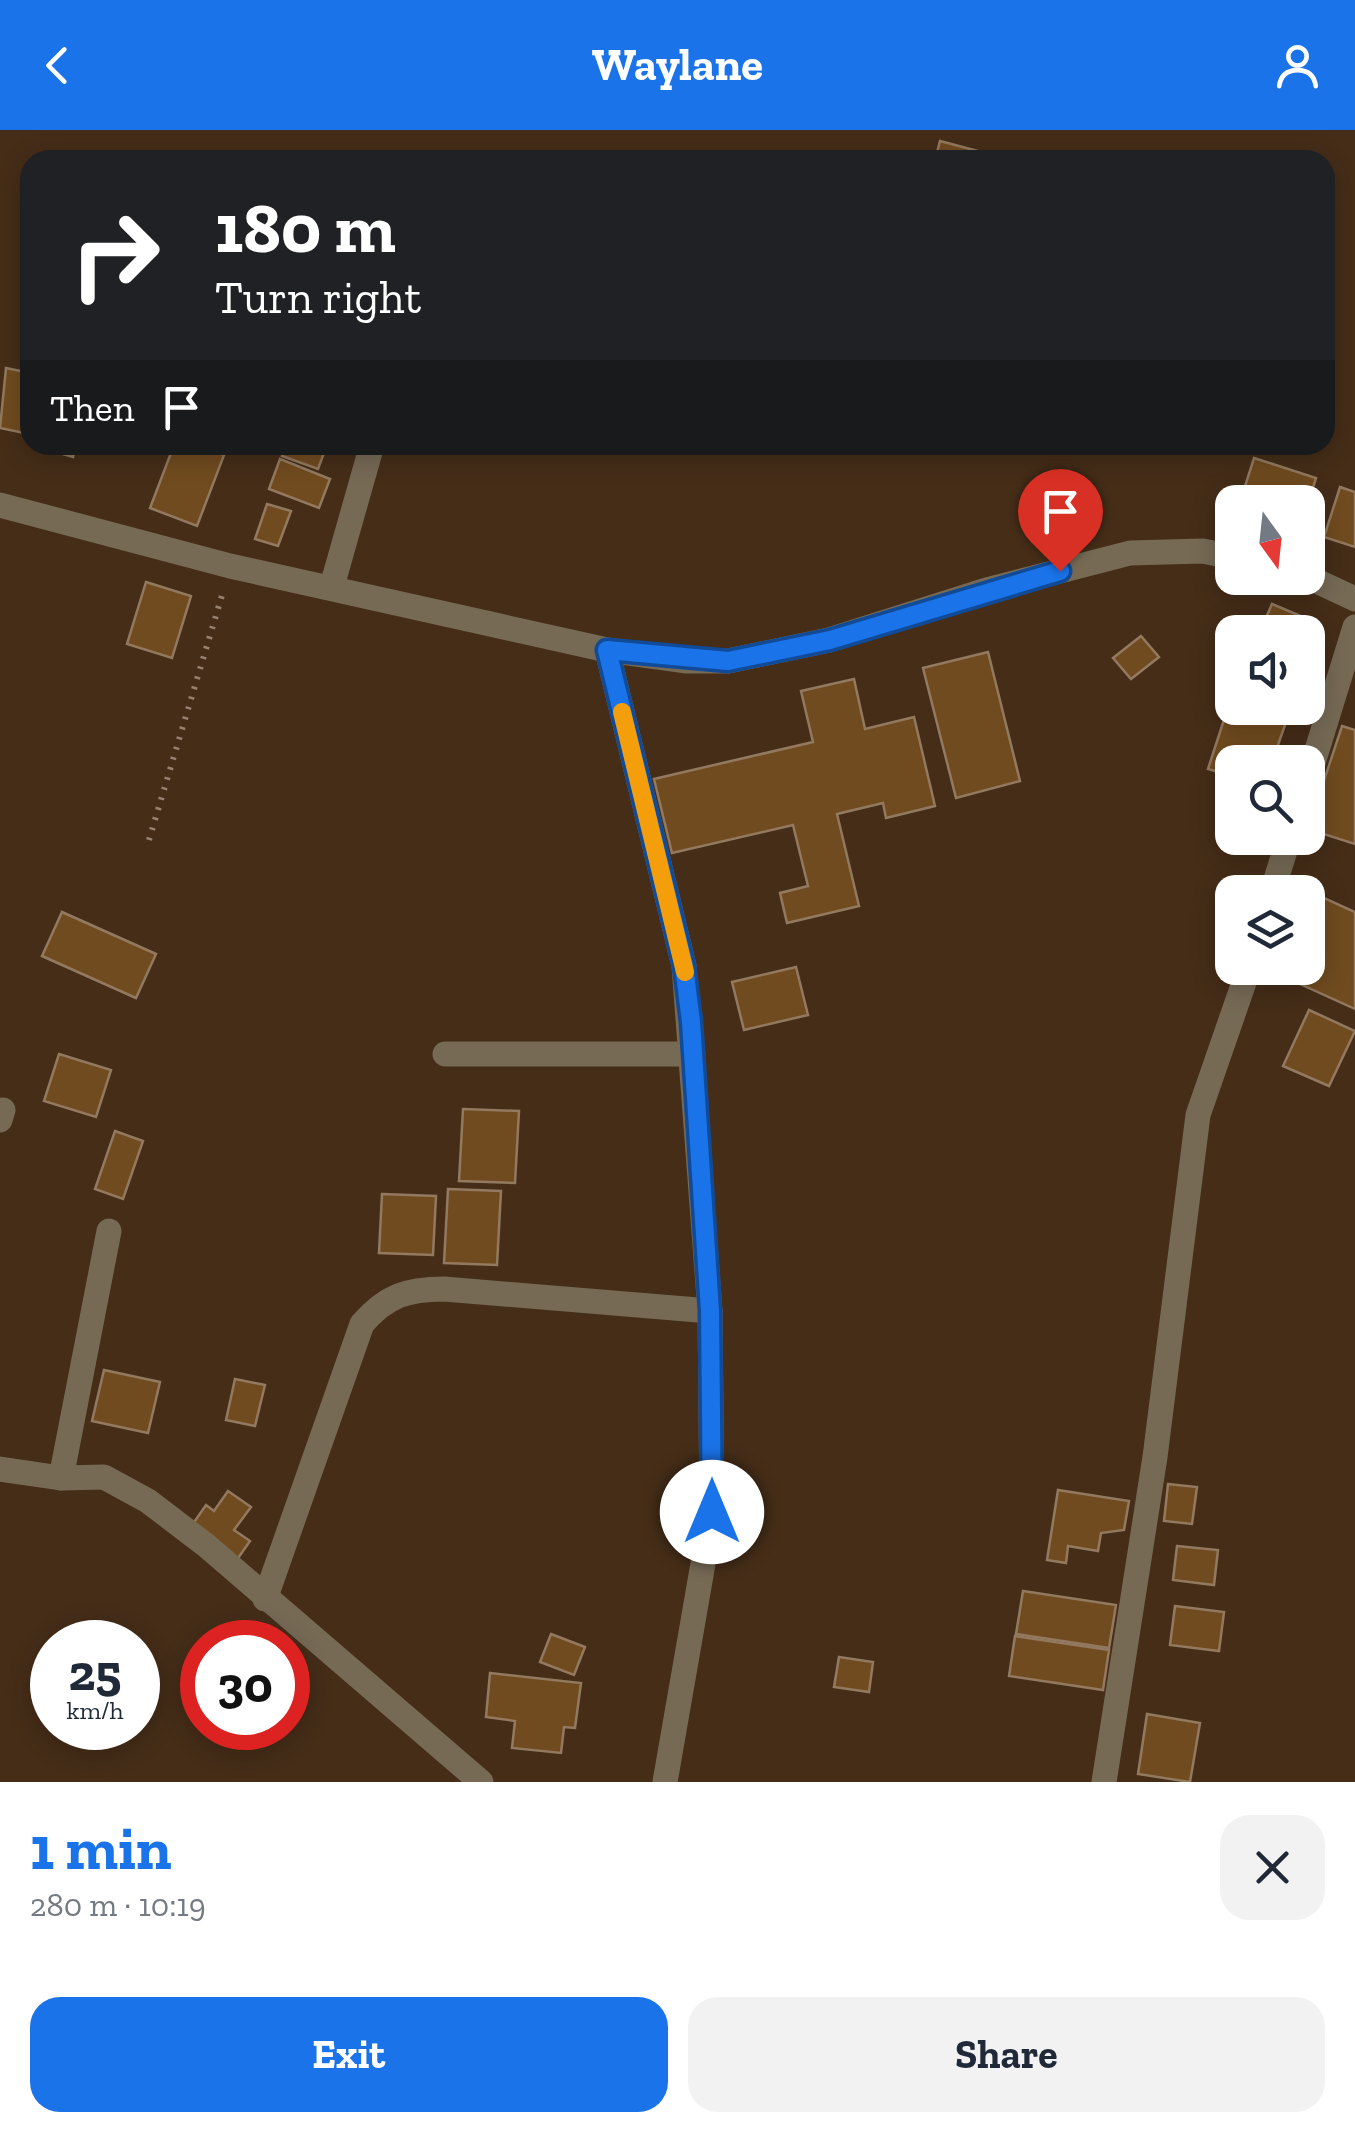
<!DOCTYPE html>
<meta charset="utf-8">
<style>
body{margin:0;font-family:"Zilla Slab",serif;background:#f2f2f3;color:#1f2937;height:100vh;display:flex;flex-direction:column;font-size:38px;white-space:nowrap}
*{box-sizing:border-box;margin:0}
p{font-size:32px;color:#747a83}
.icon{flex:none;width:55px;height:55px;fill:none;stroke:currentColor;stroke-width:2;stroke-linecap:round;stroke-linejoin:round}
.map{position:relative;height:1652px;overflow:hidden}
.sheet{display:flex;flex-direction:column;background:#fff;flex:1}
.sheet>*{flex:none}
.guide{position:absolute;left:20px;top:20px;width:1315px;height:305px;border-radius:30px;box-shadow:0 5px 25px #0003;background:#202124;color:#fff;overflow:hidden}
.needle{width:65px;rotate:165deg}
.tools{position:absolute;left:1215px;top:355px;display:grid;gap:20px}
.tools a{display:grid;place-items:center;width:110px;height:110px;border-radius:20px;background:#fff;box-shadow:0 5px 25px #0003;font-size:50px}
.speed{position:absolute;left:30px;top:1490px;display:flex;gap:20px;font-size:50px;font-weight:700;text-align:center}
.speed>*{display:grid;place-content:center;width:130px;height:130px;border-radius:50%;background:#fff;box-shadow:0 5px 25px #0003;line-height:1}
.speed small{font-size:25px;font-weight:400}
.speed .limit{border:15px solid #d22;background:#fff;color:#111}
.pin{position:absolute;display:grid;place-items:center;width:85px;height:85px;color:#fff;margin:-102px -42px;border-radius:50% 50% 50% 0;rotate:-45deg;box-shadow:0 0 10px #0007}
.pin .icon{rotate:45deg}
.me{position:absolute;width:110px;margin:-55px;rotate:0deg;stroke-linejoin:round;filter:drop-shadow(0 0 8px #0008)}
.turn{display:flex;align-items:center;gap:35px;height:210px;padding:0 30px;font-size:45px}
.turn .icon{width:130px;height:130px;stroke-width:2.5}
.turn b{display:block;font-size:70px;line-height:85px}
.then{display:flex;align-items:center;height:95px;padding:0 30px;background:#0003;gap:20px;font-size:38px}
.round{display:grid;place-items:center;flex:none;width:105px;height:105px;border-radius:30px;background:#f2f2f3}
.head{display:flex;align-items:center;justify-content:space-between;height:170px;padding:0 30px}
h1{font-size:60px;font-weight:800;line-height:75px;color:#1a73e8}
.cta{display:flex;gap:20px;margin-top:auto;padding:20px 30px}
.cta a{flex:1;height:115px;border-radius:30px;background:#1a73e8;color:#fff;font-size:40px;font-weight:800;line-height:115px;text-align:center}
.cta a+a{background:#f2f2f3;color:#1f2937}
header{display:flex;justify-content:space-between;align-items:center;height:130px;padding:0 30px;background:#1a73e8;color:#fff;font-size:45px;font-weight:800}
.map>svg:first-child{display:block}
</style>
<header><svg class="icon" aria-label="back" viewBox="0 0 24 24"><path d="M15 5l-7 7 7 7"/></svg>Waylane<svg class="icon" aria-label="person" viewBox="0 0 24 24"><circle cx="12" cy="8" r="4"/><path d="M4 21q1-7 8-7t8 7"/></svg></header>
<div class="map">
<svg width="1355" height="1652" viewBox="0 0 1355 1652">
<rect width="100%" height="100%" fill="#452d18"/>
<g fill="#704b1f" stroke="#92795f" stroke-width="2.5">
<polygon points="940,11 1008,29 1008,30 935,30"/>
<polygon points="6,238 30,243 29,304 0,298"/>
<polygon points="31,315 76,315 73,327"/>
<polygon points="174,315 197,315 224,325 197,396 150,378"/>
<polygon points="287,315 327,315 318,339 282,326"/>
<polygon points="1254,328 1316,348 1308,374 1240,372"/>
<polygon points="280,329 330,349 319,378 269,359"/>
<polygon points="1340,357 1355,362 1355,417 1324,407"/>
<polygon points="267,374 291,381 278,416 255,409"/>
<polygon points="146,452 191,466 172,528 127,514"/>
<polygon points="1272,474 1315,492 1308,511 1308,502 1260,502"/>
<polygon points="1141,506 1159,527 1131,549 1113,528"/>
<polygon points="988,522 1020,651 956,668 923,538"/>
<polygon points="854,549 865,599 914,587 935,676 886,688 883,673 837,684 859,776 787,793 780,763 808,756 793,695 672,723 654,649 813,612 801,561"/>
<polygon points="1232,565 1232,578 1291,578 1272,632 1232,632 1232,646 1208,639"/>
<polygon points="1342,596 1355,600 1355,714 1308,699"/>
<polygon points="1302,758 1355,782 1355,879 1265,838 1308,838 1308,762 1300,762"/>
<polygon points="62,782 156,824 136,868 42,826"/>
<polygon points="796,837 808,885 744,900 732,852"/>
<polygon points="1309,880 1355,901 1329,956 1283,936"/>
<polygon points="59,924 111,940 96,987 44,971"/>
<polygon points="463,979 519,981 515,1053 459,1051"/>
<polygon points="115,1001 143,1011 123,1069 95,1059"/>
<polygon points="448,1059 501,1061 497,1135 444,1133"/>
<polygon points="382,1064 436,1066 433,1125 379,1123"/>
<polygon points="104,1240 160,1252 148,1303 92,1291"/>
<polygon points="235,1249 265,1255 255,1296 226,1290"/>
<polygon points="1168,1354 1197,1357 1192,1394 1164,1391"/>
<polygon points="1058,1360 1129,1371 1124,1400 1101,1403 1098,1421 1068,1416 1066,1433 1047,1430"/>
<polygon points="228,1361 251,1377 234,1400 250,1411 236,1431 190,1398 206,1375 214,1381"/>
<polygon points="1177,1416 1218,1420 1214,1455 1173,1450"/>
<polygon points="1023,1461 1116,1475 1109,1518 1016,1504"/>
<polygon points="1175,1476 1224,1482 1219,1521 1170,1515"/>
<polygon points="551,1504 585,1517 574,1545 540,1532"/>
<polygon points="1015,1506 1109,1520 1103,1560 1009,1546"/>
<polygon points="839,1527 873,1532 869,1562 834,1557"/>
<polygon points="490,1543 581,1553 575,1598 564,1597 561,1623 512,1618 515,1591 486,1587"/>
<polygon points="1147,1584 1200,1593 1190,1652 1138,1644"/>
</g>
<g fill="none" stroke-linecap="round" stroke-linejoin="round">
<polyline stroke="#968271" stroke-width="6" stroke-dasharray="2.5 8" stroke-linecap="butt" points="149,710 223,462"/>
<g stroke="#766a55" stroke-width="25">
<polyline points="0,375 230,436 607,520 687,531 728,531 829,510 990,459 1130,423 1203,421 1232,427"/>
<polyline points="1308,447 1355,469"/>
<polyline points="332,456 372,315"/>
<polyline points="607,520 684,836 710,1181 712,1382 665,1652"/>
<polyline points="1308,649 1355,497"/>
<polyline points="1272,762 1289,708"/>
<polyline points="445,924 693,924"/>
<polyline points="0,990 3,980"/>
<polyline points="0,1339 61,1348 104,1347 148,1371 207,1416 481,1652"/>
<polyline points="61,1348 109,1101"/>
<path d="M265 1469 362 1194C386 1166 407 1159 444 1159L710 1181"/>
<polyline points="1104,1652 1155,1327 1198,985 1249,838"/>
</g>
</g>
<g fill="none" stroke-linecap="round" stroke-linejoin="round">
<defs>
<polyline id="route" points="712,1382 710,1181 691,892 684,836 607,520 728,531 830,510 1060,441"/>
</defs>
<use href="#route" stroke="#114b97" stroke-width="25"/>
<use href="#route" stroke="#1a73e8" stroke-width="18"/>
<polyline stroke="#f59e0b" stroke-width="18" points="622,582 685,842"/>
</g>
</svg>
<div class="tools">
<a><svg class="needle" viewBox="-14 -14 28 28"><path d="M0-13l5 13h-10z" fill="#e53935"/><path d="M0 13l5-13h-10z" fill="#747a83"/></svg></a>
<a><svg class="icon" aria-label="sound" viewBox="0 0 24 24"><path d="M4 9h4l5-4v14l-5-4H4zM17 9q2 3 0 6"/></svg></a>
<a><svg class="icon" aria-label="search" viewBox="0 0 24 24"><circle cx="10" cy="10" r="6"/><path d="M15 15l6 6"/></svg></a>
<a><svg class="icon" aria-label="layers" viewBox="0 0 24 24"><path d="M12 4l9 5-9 5-9-5zM3 14l9 5 9-5"/></svg></a>
</div>
<div class="speed"><div>25<small>km/h</small></div><div class="limit">30</div></div>
<div class="pin" style="left:1060px;top:441px;background:#d93025"><svg class="icon" aria-label="arrive" viewBox="0 0 24 24"><path d="M6 21V4h12l-3 4 3 4H6"/></svg></div>
<svg class="me" style="left:712px;top:1382px" viewBox="-20 -20 40 40"><circle r="19" fill="#fff"/><path d="M0-13L10 11 0 6-10 11z" fill="#1a73e8"/></svg>
<div class="guide">
<div class="turn"><svg class="icon" aria-label="right" viewBox="0 0 24 24"><path d="M7 20v-9h11M14 6l5 5-5 5"/></svg><div><b>180 m</b>Turn right</div></div>
<div class="then">Then<svg class="icon" aria-label="arrive" viewBox="0 0 24 24"><path d="M6 21V4h12l-3 4 3 4H6"/></svg></div>
</div>
</div>
<section class="sheet">
<div class="head"><div><h1>1 min</h1><p>280 m · 10:19</p></div><a class="round"><svg class="icon" aria-label="close" viewBox="0 0 24 24"><path d="M6 6l12 12M18 6L6 18"/></svg></a></div>
<div class="cta"><a>Exit</a><a>Share</a></div>
</section>
